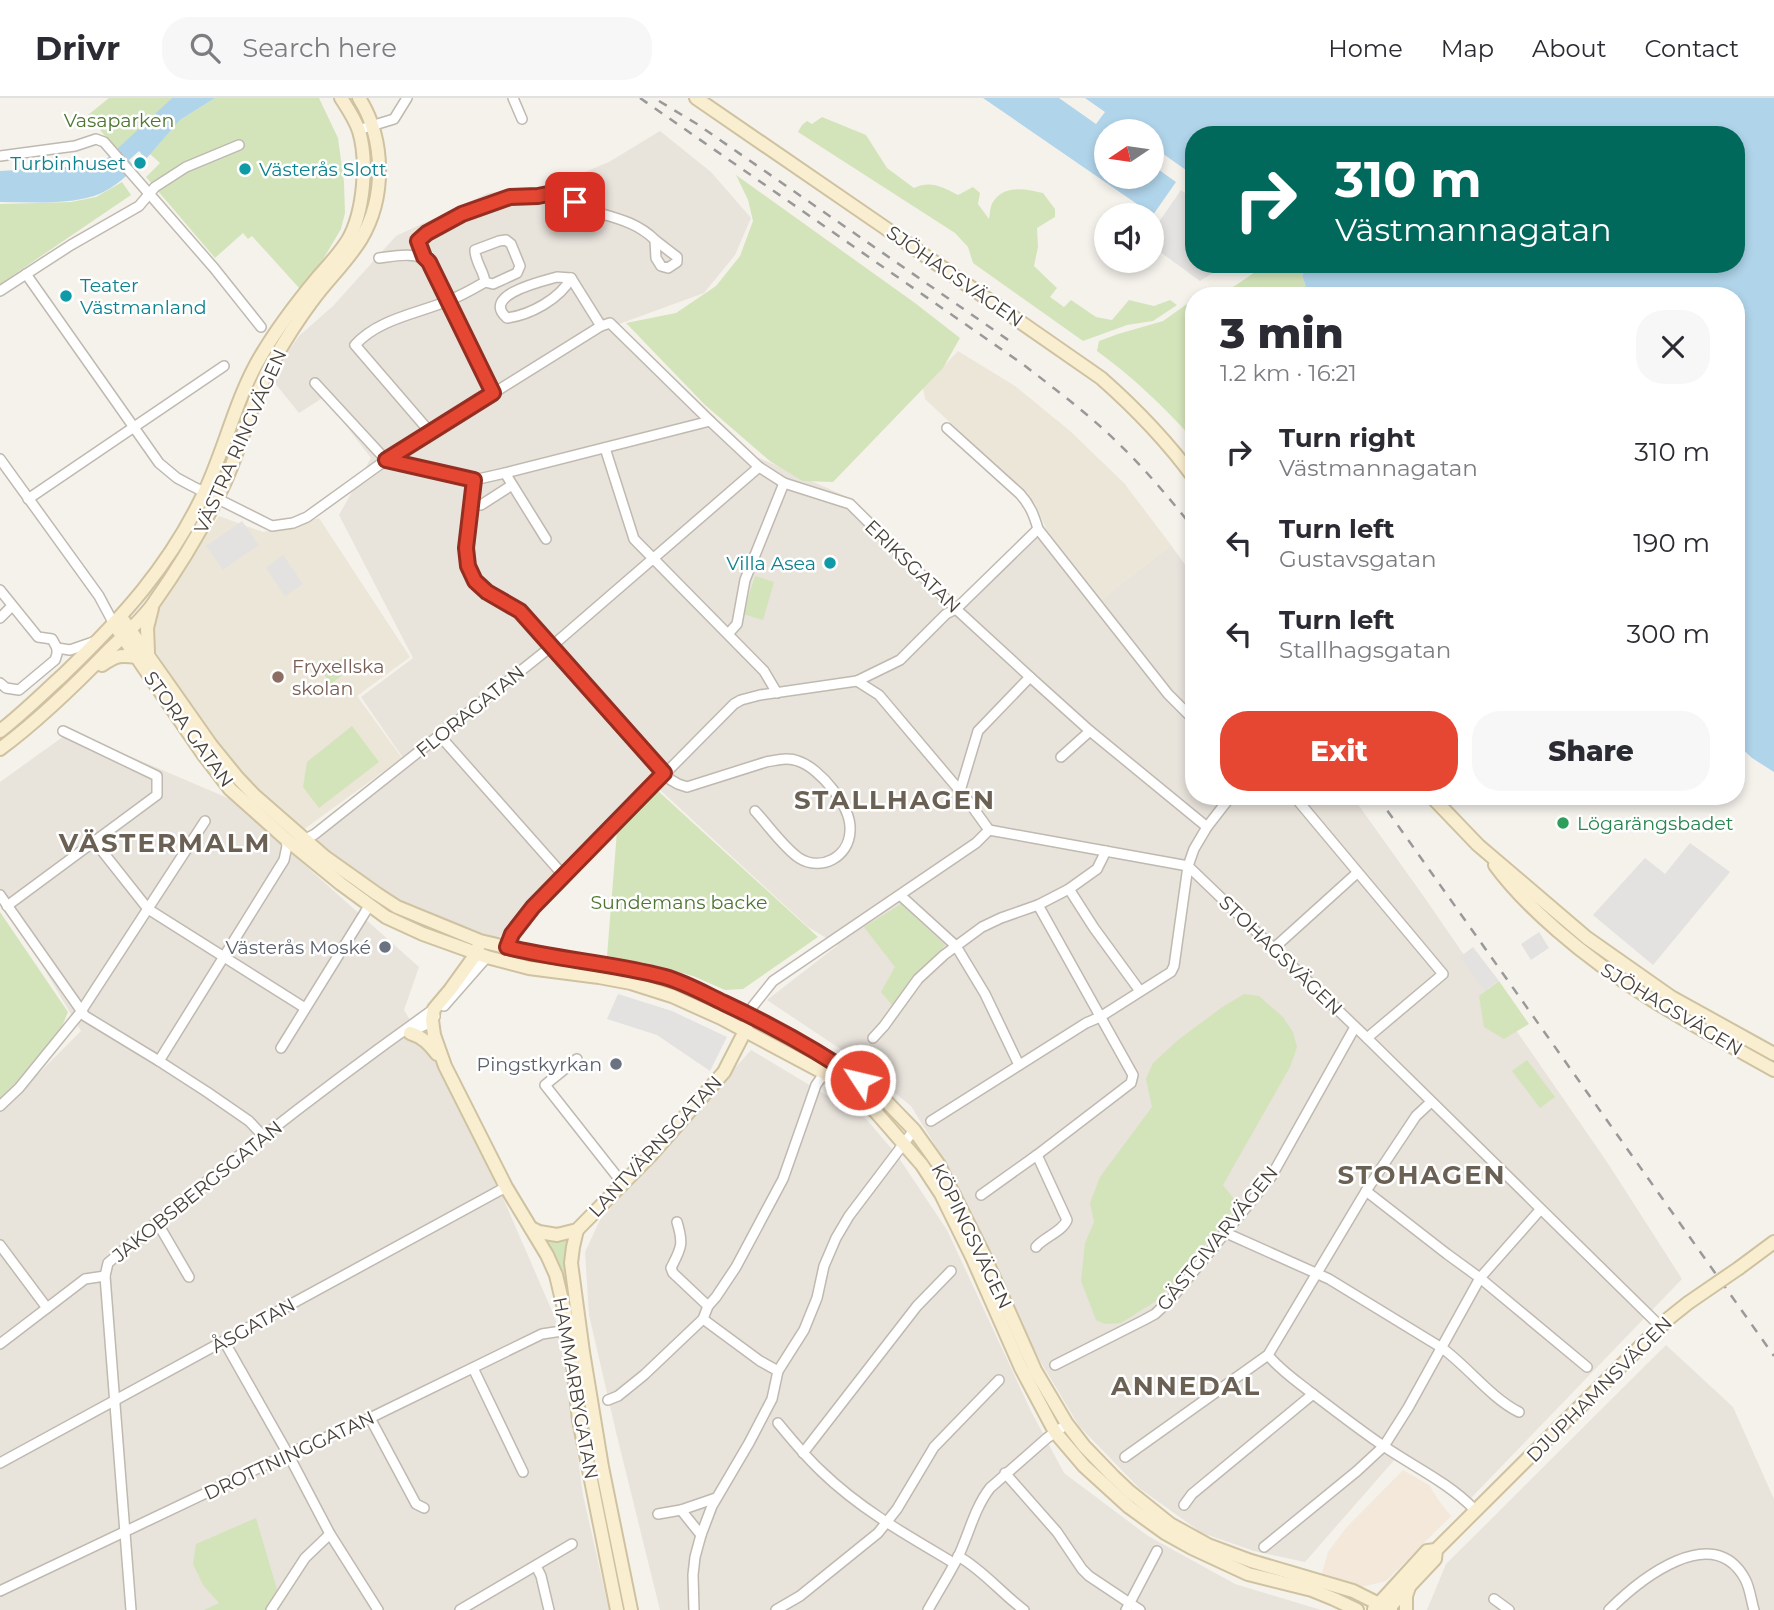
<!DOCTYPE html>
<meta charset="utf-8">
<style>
body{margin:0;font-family:Montserrat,sans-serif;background:#f7f7f7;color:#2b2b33;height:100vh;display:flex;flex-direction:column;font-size:26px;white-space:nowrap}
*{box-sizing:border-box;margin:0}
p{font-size:23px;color:#7c7c81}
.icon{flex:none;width:38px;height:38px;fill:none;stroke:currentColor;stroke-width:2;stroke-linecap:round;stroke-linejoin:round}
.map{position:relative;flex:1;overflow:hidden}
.panel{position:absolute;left:1185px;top:189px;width:560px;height:518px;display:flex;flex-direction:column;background:#fff;border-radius:28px;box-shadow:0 4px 10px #0003}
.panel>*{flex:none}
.hud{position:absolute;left:1185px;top:28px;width:560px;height:147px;border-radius:28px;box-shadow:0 4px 10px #0003;background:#00695c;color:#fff;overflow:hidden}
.needle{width:46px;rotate:257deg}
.controls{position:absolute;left:1094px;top:21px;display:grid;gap:14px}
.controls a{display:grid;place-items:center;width:70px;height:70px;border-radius:50%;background:#fff;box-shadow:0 4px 10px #0003;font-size:35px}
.pin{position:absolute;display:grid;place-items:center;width:60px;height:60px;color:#fff;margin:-30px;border-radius:14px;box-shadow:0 4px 10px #0006}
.me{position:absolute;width:77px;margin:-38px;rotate:305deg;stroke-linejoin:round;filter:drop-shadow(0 0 5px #0008)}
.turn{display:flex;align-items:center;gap:24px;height:147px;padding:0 35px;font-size:32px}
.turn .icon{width:91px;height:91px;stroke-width:2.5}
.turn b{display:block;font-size:49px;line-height:60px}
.round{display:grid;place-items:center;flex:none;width:74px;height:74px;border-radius:28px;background:#f7f7f7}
.overview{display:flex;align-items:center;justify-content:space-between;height:119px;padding:0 35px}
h1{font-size:42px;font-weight:800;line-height:52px}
.action{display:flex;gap:14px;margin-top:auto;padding:14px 35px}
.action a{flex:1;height:80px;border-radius:28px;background:#e54733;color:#fff;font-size:28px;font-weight:800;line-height:80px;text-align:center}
.action a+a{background:#f7f7f7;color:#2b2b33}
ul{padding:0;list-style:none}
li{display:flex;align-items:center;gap:21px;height:91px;padding:0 35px}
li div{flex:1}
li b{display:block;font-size:26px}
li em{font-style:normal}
header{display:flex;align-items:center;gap:42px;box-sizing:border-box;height:98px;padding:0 35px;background:#fff;border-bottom:2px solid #e1e1e2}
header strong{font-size:33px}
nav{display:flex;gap:38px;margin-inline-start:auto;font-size:24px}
.search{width:490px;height:63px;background:#f7f7f7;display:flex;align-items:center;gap:18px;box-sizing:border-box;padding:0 24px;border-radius:28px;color:#7c7c81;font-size:26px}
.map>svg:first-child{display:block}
</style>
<header>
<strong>Drivr</strong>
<div class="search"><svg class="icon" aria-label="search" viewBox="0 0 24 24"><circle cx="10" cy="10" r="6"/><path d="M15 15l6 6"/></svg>Search here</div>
<nav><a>Home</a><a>Map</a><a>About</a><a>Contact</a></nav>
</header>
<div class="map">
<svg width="1774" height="1512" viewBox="0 0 1774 1512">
<rect width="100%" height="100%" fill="#f5f2ec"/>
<g fill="#e8e3db">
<polygon points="660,33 711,74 751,120 735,157 704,195 619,226 757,359 852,401 960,515 1046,431 1102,501 1171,447 1193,478 1194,698 1352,698 1422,796 1607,1064 1682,1181 1471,1400 1396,1360 1305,1464 1254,1453 1202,1435 1139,1390 1079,1328 1039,1261 1009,1202 954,1078 911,1008 839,950 767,902 838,847 808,829 657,689 608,741 497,841 403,807 379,793 314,744 403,660 361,599 413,560 339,417 371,360 324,299 299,315 270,279 299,238 333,208 396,138 488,95 554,87 609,64"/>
<polygon points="71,633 237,704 298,761 419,869 404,912 453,992 500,1093 555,1220 564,1261 583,1397 609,1512 0,1512 0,1014 81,933 0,796 0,684"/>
<polygon points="751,952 866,1021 897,1057 947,1132 1031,1313 1064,1375 1148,1438 1235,1486 1321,1512 660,1512 616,1334 589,1217 585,1154 600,1122"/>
<polygon points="1666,1247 1733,1309 1774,1401 1774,1512 1427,1512 1446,1466"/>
</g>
<polygon fill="#f4e8da" points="1403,1372 1429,1387 1439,1403 1451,1418 1386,1483 1362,1489 1322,1475 1328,1454 1346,1430"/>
<g fill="#ece6d8">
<polygon points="958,253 1015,288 1070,333 1124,385 1171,447 1102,501 1046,431 1036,407 1003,374 925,301 923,290"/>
<polygon points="219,418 263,434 319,420 410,559 357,598 402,660 303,732 245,681 228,663 152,548 150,529 156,513"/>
</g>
<g fill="#d3e4ba">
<polygon points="109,0 172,0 117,53 88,17"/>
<polygon points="215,0 319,0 338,40 344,84 345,115 341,131 315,175 300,191 252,138 248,141 243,135 215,160 146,79 160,65 150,56 180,22"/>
<path d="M822 19 866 37 887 70 914 90C930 82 943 89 958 97L973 89 980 95 978 106 989 121C990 117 990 108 993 104 1004 86 1026 91 1043 95L1055 111V119L1037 130 1038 149 1034 168 1057 190 1050 199 1064 209 1071 202 1096 219 1112 222 1129 202 1154 208 1170 202 1177 207 1153 223 1127 227 1083 243 973 165 968 149 955 135 798 34 802 27 807 23 812 26Z"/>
<polygon points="736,77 915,205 960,240 943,270 833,384 803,383 771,364 705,307 626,225 676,215 716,188 740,158 753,123 748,102"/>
<polygon points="122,84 131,97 0,186 0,106 71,104 96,99"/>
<polygon points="1267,166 1310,166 1302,177 1309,198 1220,198"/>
<path d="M1187 206H1193V341C1163 308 1133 279 1097 253L1099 243 1118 236 1163 223Z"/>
<polygon points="755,478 774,484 763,522 743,516"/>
<polygon points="345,557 354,568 331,586 323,575"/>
<polygon points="352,628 379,664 319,710 303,689 307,664"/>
<polygon points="657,692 818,839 743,891 725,892 693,878 653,867 607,858 617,733"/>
<polygon points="901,806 945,847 893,908 881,894 895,869 864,829"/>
<polygon points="0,814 68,914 58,938 21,984 0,1004"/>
<polygon points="1499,883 1529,926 1504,941 1484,929 1479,898"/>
<polygon points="1244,896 1259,898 1283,919 1293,934 1297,949 1290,969 1223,1087 1238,1106 1179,1179 1156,1203 1121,1225 1105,1226 1096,1222 1081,1183 1085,1145 1094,1124 1090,1105 1100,1079 1152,1009 1146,981 1153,965 1178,942 1221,910"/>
<polygon points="1527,962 1555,999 1540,1010 1512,973"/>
<polygon points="574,1138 573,1221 563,1183 543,1140"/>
<polygon points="576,1243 627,1512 622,1512 585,1322"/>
<polygon points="256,1420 278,1495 266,1512 204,1512 219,1505 203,1487 193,1466 196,1446"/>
</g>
<g fill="#e4e2e0">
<polygon points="1181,92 1193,101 1194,166 1227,166 1200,183 1152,148 1152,134"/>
<polygon points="242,423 259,447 223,472 206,448"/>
<polygon points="283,457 303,486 285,498 266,470"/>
<polygon points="1690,745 1730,774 1653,867 1593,817 1645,760 1665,776"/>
<polygon points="1539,834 1549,850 1531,862 1521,846"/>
<polygon points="1473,849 1499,883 1485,893 1460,859"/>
<polygon points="618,896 672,913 727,939 710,973 657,937 607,921"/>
</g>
<g fill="#b0d4ea">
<path d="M172 0H215L180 22 146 61 139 53 129 62 135 70C123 81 110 93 94 98 64 107 31 104 0 104V73L100 67Z"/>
<polygon points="983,0 1059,0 1096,26 1105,14 1085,0 1774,0 1774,674 1752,660 1736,645 1736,198 1309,198 1302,177 1310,166 1736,166 1736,37 1194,37 1193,77 1152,48 1152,33 1130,33 1121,27 1117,33 1106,33 1106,79 1152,79 1152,67 1176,84 1153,117"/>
</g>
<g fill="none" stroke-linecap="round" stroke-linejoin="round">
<defs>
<g id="street">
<polyline points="513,0 522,21"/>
<polyline points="358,32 394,21 407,0"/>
<polyline points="0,58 75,48 96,41 104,44 214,170 261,229"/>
<path d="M424 159 418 143C437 126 486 103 511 99 520 97 529 99 538 98 545 97 552 94 559 94 571 96 580 109 592 113 615 120 637 124 655 142L656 160 661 168 668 170 677 164V159L655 142"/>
<path d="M379 160C394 158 417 153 429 164L493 295"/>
<polyline points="26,176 159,365 177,380 192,388 272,428 293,425 307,419 386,362 601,228 610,225 710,323 759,369 784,385 850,406 956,511 1030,579 1090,633 1207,729"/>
<path d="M557 179 571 180C560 201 530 217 507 220 480 197 543 183 557 179Z"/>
<polyline points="571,180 601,228"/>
<polyline points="0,193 71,147 139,108 155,89 186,69 239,47"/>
<polyline points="315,285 386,362 474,382 505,375 710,323"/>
<path d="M947 330 1020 396C1030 407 1034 417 1038 431L1168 596 1194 622"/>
<path d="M430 334 355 247C377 222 415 216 445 204 459 199 473 191 485 184 484 173 475 164 475 152L499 143 506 142 511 146 520 168 517 175 493 186 485 184"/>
<polyline points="605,350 634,441 764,573 777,595"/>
<polyline points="0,361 99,498 114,526"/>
<polyline points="505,375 546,441"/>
<path d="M474 382C473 392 472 403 471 414 468 442 459 476 487 494 498 502 510 505 520 513L671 682 678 686 687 689 766 664C776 662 788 659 798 663 820 670 852 709 850 733 849 759 821 774 799 760 784 750 768 727 755 713"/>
<polyline points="28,401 224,268"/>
<polyline points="472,406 481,407 512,387"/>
<polyline points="0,492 38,539 52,541 57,550"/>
<polyline points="0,520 12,508"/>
<polyline points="728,536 737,526 745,482 784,385"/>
<polyline points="57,550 70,552 96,543"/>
<polyline points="857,583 879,597 966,700 989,732 1188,768 1367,940 1660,1228"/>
<polyline points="0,585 6,590 19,592 55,562 57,556 57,550"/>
<polyline points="440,638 564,778"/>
<polyline points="1061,659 1090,633"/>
<polyline points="960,693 978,633 1030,579"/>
<polyline points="1294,698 1443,876 1367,940"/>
<polyline points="304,742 315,736 552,548 759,369"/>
<polyline points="95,744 148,811 305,910"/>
<polyline points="1069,791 1094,830 1140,893"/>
<polyline points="0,797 85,918 159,963 207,994 249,1023 263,1038"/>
<polyline points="900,797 956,848 985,896 1019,967"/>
<polyline points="7,808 157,697 157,678 63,633"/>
<polyline points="1274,850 1357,775"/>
<polyline points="506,853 512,836 533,809 734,606 741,602 760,597 857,583 900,562 946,516 956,511 1038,431"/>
<polyline points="444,908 487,859"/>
<polyline points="750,917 753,908 773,883 976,745 989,732"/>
<polyline points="409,935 425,927 435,918"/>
<polyline points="873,940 884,928 918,881 944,857 982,829 1001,820 1038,807 1069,791 1097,771 1106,753"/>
<polyline points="281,950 369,808"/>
<polyline points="577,961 545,987 623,1086"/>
<polyline points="159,963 284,762 287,748 286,741"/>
<polyline points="0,1008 19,990 80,915 205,723"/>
<polyline points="931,1023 1086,925 1100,919 1171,874 1174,868 1188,768 1194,751 1207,729 1231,698"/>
<polyline points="1366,1093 1447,1156 1480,1180 1587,1269"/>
<polyline points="981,1097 1037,1057 1131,985 1133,977 1038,807"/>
<polyline points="157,1124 189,1179"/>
<path d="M677 1124C684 1147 681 1150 671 1170L673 1175 708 1208"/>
<path d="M1224 1134 1329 1181 1442 1250C1467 1268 1492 1301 1519 1314"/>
<polyline points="0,1147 47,1210"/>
<path d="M1036 1149C1044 1139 1062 1134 1067 1122L1037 1057"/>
<polyline points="703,1221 760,1263 778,1273"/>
<polyline points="224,1243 288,1356 330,1436 378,1512"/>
<polyline points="0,1246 85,1181 105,1178"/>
<path d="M1268 1257C1279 1271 1295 1282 1309 1293 1333 1311 1357 1330 1382 1347 1414 1369 1448 1384 1475 1412"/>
<polyline points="1055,1267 1144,1222 1155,1216 1171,1201 1271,1079 1355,929"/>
<polyline points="473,1270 523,1374"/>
<polyline points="608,1302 618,1298 644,1277 703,1221 708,1208 716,1199 736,1169 783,1081 816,987 833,963"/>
<polyline points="370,1320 416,1406 424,1410"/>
<path d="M778 1325C792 1342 805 1358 821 1373 860 1411 908 1438 954 1465"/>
<polyline points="803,1355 917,1208 951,1173"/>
<polyline points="1125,1359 1268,1257 1366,1093 1416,1018 1431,1004"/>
<polyline points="0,1365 506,1089"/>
<polyline points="1005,1375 1057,1434 1082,1471 1089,1478 1140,1512"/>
<polyline points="1184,1407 1192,1396 1313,1296"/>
<polyline points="681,1412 701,1437"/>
<polyline points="658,1416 681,1412 716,1400"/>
<polyline points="1264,1449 1357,1373 1384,1348 1408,1310 1480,1180 1540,1112"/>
<path d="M958 1458C983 1472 1001 1495 1024 1512"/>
<polyline points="536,1468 541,1478 549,1512"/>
<polyline points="0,1493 288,1356 370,1320 542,1236 575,1231"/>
<polyline points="1494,1501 1509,1512"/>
<path d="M131 1512 105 1178 108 1165C213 1076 321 991 434 911"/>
<polyline points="271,1512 305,1460 330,1436"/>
<polyline points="460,1512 572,1446"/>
<polyline points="694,1512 693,1477 695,1459 701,1437 712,1408 749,1345 772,1301 778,1273 804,1232 817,1200 824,1168 836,1140 849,1118 914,1032"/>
<polyline points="776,1512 800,1498 878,1435 897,1411 934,1349 999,1282"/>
<path d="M928 1512C938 1494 949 1477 958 1459 969 1436 974 1411 990 1390L1047 1340 1067 1326"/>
<polyline points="1126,1512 1157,1453"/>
<path d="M1609 1512C1639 1482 1713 1422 1745 1481 1750 1490 1751 1502 1754 1512"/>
</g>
<g id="secondary">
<path d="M696 0 881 127 1101 280C1135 310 1167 343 1194 380"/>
<polyline points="121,519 211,647 237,679 254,697 325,759 377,796 397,809 480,843 531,855 635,871 669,881 694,890 750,917 828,960 880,997 914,1032 939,1067 982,1153 1035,1272 1067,1326 1084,1348 1113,1378 1130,1394 1170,1426 1208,1447 1251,1463 1353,1493 1391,1512"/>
<polyline points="114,526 203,656 230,691 286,741 341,786 386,819 423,836 487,859 529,870 599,879 631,885 672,898 721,920 824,975 875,1013 922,1067 941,1096 972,1159 1021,1270 1055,1334 1084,1368 1129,1409 1165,1435 1192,1450 1248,1476 1312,1492 1334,1501 1357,1512"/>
<polyline points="148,554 147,530 152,510"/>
<path d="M102 567C117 557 120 557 137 559"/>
<path d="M0 633C22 616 42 596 63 577 122 520 170 468 205 393 226 348 236 299 262 256 278 229 298 203 318 179 329 167 340 155 348 142 364 114 368 63 359 33 355 21 348 11 341 0"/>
<path d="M0 651C38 623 76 586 109 552 124 537 141 523 153 506 180 468 203 430 223 388 242 348 250 304 272 265 284 244 297 223 312 203 327 182 347 164 361 141 386 99 385 41 359 0"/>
<polyline points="1431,698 1478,747 1587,840 1671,899 1774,956"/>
<path d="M1495 767C1513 792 1535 813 1558 833 1623 890 1699 930 1774 972"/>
<polyline points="478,849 476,856 450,892 434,911 432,922 434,937 445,968 506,1089 547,1157 556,1177 569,1232 579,1322 617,1512"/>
<path d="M410 935C423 939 429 946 437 956"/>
<polyline points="531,1130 539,1134 557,1137 577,1132 651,1057 724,974 745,933 747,926"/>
<polyline points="577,1132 573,1149 571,1165 583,1254 602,1369 631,1512"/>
<polyline points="1739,1170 1774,1144"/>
<polyline points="1374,1511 1427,1453 1436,1452"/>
<polyline points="1387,1512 1435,1461 1436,1452 1668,1221 1688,1205"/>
<polyline points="1406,1512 1406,1498 1409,1489"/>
</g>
</defs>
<use href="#street" stroke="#bfb9b0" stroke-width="12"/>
<use href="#secondary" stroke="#cfc2a1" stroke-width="16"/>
<use href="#street" stroke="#fff" stroke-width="9"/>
<use href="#secondary" stroke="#faeed1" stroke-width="12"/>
<g stroke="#999" stroke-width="2.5" stroke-dasharray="9 9" stroke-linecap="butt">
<path d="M640 0 1024 267C1056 292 1090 317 1119 346 1146 372 1170 401 1194 431"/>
<polyline points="659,3 697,26 1014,246"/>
<polyline points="1377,698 1774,1258"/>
</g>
<defs>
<polyline id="secondary-bridge" points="1688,1205 1739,1170"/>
</defs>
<use href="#secondary-bridge" stroke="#cfc2a1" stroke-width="16" stroke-linecap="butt"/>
<use href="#secondary-bridge" stroke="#faeed1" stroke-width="12"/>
</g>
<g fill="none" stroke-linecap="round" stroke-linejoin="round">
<defs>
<path id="route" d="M575 104 563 95 558 94 538 98 510 99 462 116 427 135 418 143 424 159 429 164 493 295 386 362 474 382 466 450 468 468 475 483 487 494 520 513 664 675 533 809 512 836 507 849C559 862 613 865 665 879 686 885 705 896 724 905 771 927 817 952 860 982"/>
</defs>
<use href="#route" stroke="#952e21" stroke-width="18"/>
<use href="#route" stroke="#e54733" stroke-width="12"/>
</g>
<g fill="#0f9aa8" stroke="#fff" stroke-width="2.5">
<circle cx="140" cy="65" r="7"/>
<circle cx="245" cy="71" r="7"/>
<circle cx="66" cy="198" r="7"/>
<circle cx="830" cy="465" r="7"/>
</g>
<circle fill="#8d6e63" stroke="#fff" stroke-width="2.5" cx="278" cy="579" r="7"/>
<circle fill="#2e9e5b" stroke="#fff" stroke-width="2.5" cx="1563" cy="725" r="7"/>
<g fill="#6b7280" stroke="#fff" stroke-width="2.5">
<circle cx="385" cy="849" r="7"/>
<circle cx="616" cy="966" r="7"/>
</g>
<g text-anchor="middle" stroke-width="5" stroke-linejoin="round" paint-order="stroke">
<g font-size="19" fill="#4e7632" stroke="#fff">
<text x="119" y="29">Vasaparken</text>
<text x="679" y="811">Sundemans backe</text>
</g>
<g font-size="19" fill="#0d838f" stroke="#fff" text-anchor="end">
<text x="126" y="72">Turbinhuset</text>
<text x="259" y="78" text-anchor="start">Västerås Slott</text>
<text x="80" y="194" text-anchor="start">Teater<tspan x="80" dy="22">Västmanland</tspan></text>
<text x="816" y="472">Villa Asea</text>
</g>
<g font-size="19" fill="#49423a" stroke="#fff">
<text transform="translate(955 178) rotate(35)" y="7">SJÖHAGSVÄGEN</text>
<text transform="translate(240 343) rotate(-66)" y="7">VÄSTRA RINGVÄGEN</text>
<text transform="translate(913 468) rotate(44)" y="7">ERIKSGATAN</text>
<text transform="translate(470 613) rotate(-39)" y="7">FLORAGATAN</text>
<text transform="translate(189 631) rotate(54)" y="7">STORA GATAN</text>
<text transform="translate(1281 857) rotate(44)" y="7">STOHAGSVÄGEN</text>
<text transform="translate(1672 911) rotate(31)" y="7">SJÖHAGSVÄGEN</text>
<text transform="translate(655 1048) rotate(-47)" y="7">LANTVÄRNSGATAN</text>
<text transform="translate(197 1093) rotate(-39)" y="7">JAKOBSBERGSGATAN</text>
<text transform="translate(972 1138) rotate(64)" y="7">KÖPINGSVÄGEN</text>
<text transform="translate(1217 1140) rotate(-51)" y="7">GÄSTGIVARVÄGEN</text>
<text transform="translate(253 1227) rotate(-29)" y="7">ÅSGATAN</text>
<text transform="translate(576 1290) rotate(80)" y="7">HAMMARBYGATAN</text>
<text transform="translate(1599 1291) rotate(-45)" y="7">DJUPHAMNSVÄGEN</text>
<text transform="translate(289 1357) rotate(-25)" y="7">DROTTNINGGATAN</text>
</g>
<g font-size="19" fill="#785e54" stroke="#fff" text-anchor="start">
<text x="292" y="575">Fryxellska<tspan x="292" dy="22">skolan</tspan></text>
</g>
<g font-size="19" fill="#27864d" stroke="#fff" text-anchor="start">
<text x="1577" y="732">Lögarängsbadet</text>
</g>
<g font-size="19" fill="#5b616d" stroke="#fff" text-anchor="end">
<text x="371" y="856">Västerås Moské</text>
<text x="602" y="973">Pingstkyrkan</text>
</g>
<g font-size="26" font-weight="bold" letter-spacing="2" fill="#6a6053" stroke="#fff">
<text x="895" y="711">STALLHAGEN</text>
<text x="165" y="754">VÄSTERMALM</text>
<text x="1422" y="1086">STOHAGEN</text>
<text x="1186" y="1297">ANNEDAL</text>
</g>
</g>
</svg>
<div class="controls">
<a><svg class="needle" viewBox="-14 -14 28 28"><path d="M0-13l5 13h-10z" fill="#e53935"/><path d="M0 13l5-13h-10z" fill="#7c7c81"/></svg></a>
<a><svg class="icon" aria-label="sound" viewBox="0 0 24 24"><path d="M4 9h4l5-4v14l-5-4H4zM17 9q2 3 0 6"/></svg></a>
</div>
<div class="pin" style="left:575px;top:104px;background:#d93025"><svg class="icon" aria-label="arrive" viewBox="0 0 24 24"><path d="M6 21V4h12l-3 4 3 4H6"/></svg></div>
<svg class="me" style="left:860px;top:982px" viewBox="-20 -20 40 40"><circle r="17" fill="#e54733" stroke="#fff" stroke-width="3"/><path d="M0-11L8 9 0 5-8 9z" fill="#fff"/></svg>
<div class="hud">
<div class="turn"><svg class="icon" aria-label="right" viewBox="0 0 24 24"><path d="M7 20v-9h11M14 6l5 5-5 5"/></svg><div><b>310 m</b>Västmannagatan</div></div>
</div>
<section class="panel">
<div class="overview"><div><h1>3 min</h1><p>1.2 km · 16:21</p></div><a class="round"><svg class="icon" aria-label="close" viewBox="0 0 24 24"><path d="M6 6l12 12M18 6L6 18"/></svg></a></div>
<ul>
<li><svg class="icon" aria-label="right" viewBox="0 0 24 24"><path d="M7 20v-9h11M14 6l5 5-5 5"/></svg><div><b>Turn right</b><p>Västmannagatan</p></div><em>310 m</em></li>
<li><svg class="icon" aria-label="left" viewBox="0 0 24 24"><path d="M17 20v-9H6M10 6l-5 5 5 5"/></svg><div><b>Turn left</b><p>Gustavsgatan</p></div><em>190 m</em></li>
<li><svg class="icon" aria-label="left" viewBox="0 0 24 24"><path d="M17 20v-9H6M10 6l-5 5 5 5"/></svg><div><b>Turn left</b><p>Stallhagsgatan</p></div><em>300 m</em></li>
</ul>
<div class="action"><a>Exit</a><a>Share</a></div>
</section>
</div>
